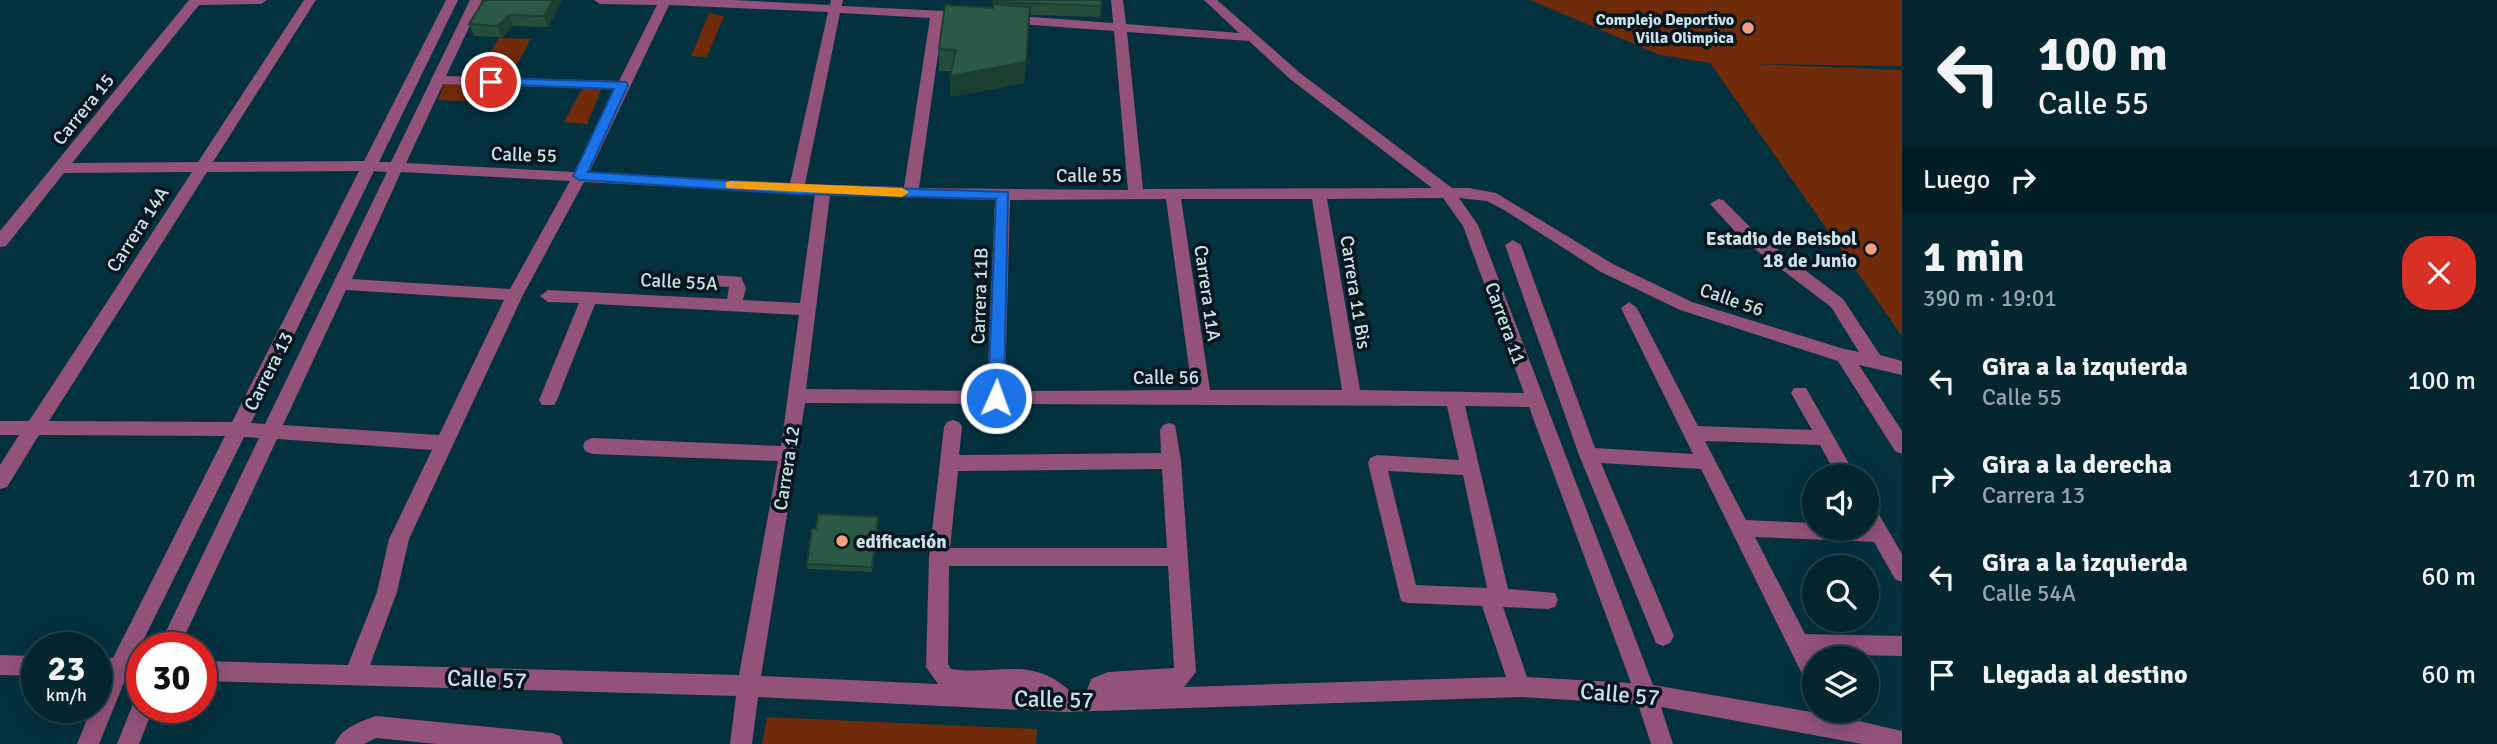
<!DOCTYPE html>
<html lang="es">
<meta charset="utf-8">
<style>
body{margin:0;font-family:Signika,sans-serif;background:#0d2d36;color:#f1f3f6;height:100vh;display:flex;flex-direction:column;font-size:26px;white-space:nowrap}
*{box-sizing:border-box;margin:0}
p{font-size:23px;color:#97a5aa}
.icon{flex:none;width:38px;height:38px;fill:none;stroke:currentColor;stroke-width:2;stroke-linecap:round;stroke-linejoin:round}
.map{position:relative;flex:1;overflow:hidden}
.drawer{display:flex;flex-direction:column;background:#03252e;width:595px}
.drawer>*{flex:none}
.hud{background:#03252e;color:#f1f3f6;overflow:hidden}
.fabs{position:absolute;left:1802px;top:464px;display:grid;gap:14px}
.fabs a{display:grid;place-items:center;width:77px;height:77px;border-radius:50%;background:#03252e;box-shadow:0 4px 18px #0003,0 0 0 2px #24424a;font-size:35px}
.speed{position:absolute;left:21px;top:632px;display:flex;gap:14px;font-size:35px;font-weight:700;text-align:center}
.speed>*{display:grid;place-content:center;width:91px;height:91px;border-radius:50%;background:#03252e;box-shadow:0 4px 18px #0003,0 0 0 2px #24424a;line-height:1}
.speed small{font-size:18px;font-weight:400}
.speed .limit{border:10px solid #d22;background:#fff;color:#111}
.pin{position:absolute;display:grid;place-items:center;width:60px;height:60px;color:#fff;margin:-30px;border:4px solid #fff;border-radius:50%;box-shadow:0 2px 7px #0007}
.me{position:absolute;width:77px;margin:-38px;rotate:2deg;stroke-linejoin:round;filter:drop-shadow(0 0 5px #0008)}
.turn{display:flex;align-items:center;gap:24px;height:147px;padding:0 21px;font-size:32px}
.turn .icon{width:91px;height:91px;stroke-width:2.5}
.turn b{display:block;font-size:49px;line-height:60px}
.then{display:flex;align-items:center;height:66px;padding:0 21px;background:#0003;gap:14px;font-size:26px}
.round{display:grid;place-items:center;flex:none;width:74px;height:74px;border-radius:28px;background:#0d2d36}
.headline{display:flex;align-items:center;justify-content:space-between;height:119px;padding:0 21px}
h1{font-size:42px;font-weight:800;line-height:52px}
ul{padding:0;list-style:none}
li{display:flex;align-items:center;gap:21px;height:98px;padding:0 21px}
li div{flex:1}
li b{display:block;font-size:26px}
li em{font-style:normal}
main{display:flex;flex:1;min-height:0}
.map>svg:first-child{display:block}
</style>
<main>
<div class="map">
<svg width="1902" height="744" viewBox="0 0 1902 744">
<rect width="100%" height="100%" fill="#04313e"/>
<g fill="#6f2b0a">
<polygon points="1530,0 1902,0 1902,66 1750,64 1902,70 1902,336 1710,63 1660,55"/>
<polygon points="709,13 724,16 707,57 691,56"/>
<polygon points="499,38 531,39 512,73 479,71"/>
<polygon points="445,82 494,84 484,102 438,100"/>
<polygon points="583,87 602,88 587,124 564,122"/>
<polygon points="767,717 1037,729 1036,744 762,744"/>
</g>
<g fill="none" stroke-linecap="round" stroke-linejoin="round">
<g fill="#92527a" fill-rule="evenodd">
<path d="M189 0H267L261 4 199 5 72 163 198 162 304 0H316L213 162 364 161 446 0H458L379 162H391L470 0H482L446 76 619 81 657 5 600 4 594 0H733L830 5 831 0H843L842 6 965 12 971 16 965 20 943 19 919 188 1128 190 1114 31 1006 23 1000 19 1006 15 1113 23 1111 0H1123L1126 24 1239 33 1204 0H1217L1300 73 1452 188H1469L1496 193 1613 264 1692 302 1844 349 1859 352 1831 307 1743 240 1710 204 1718 199 1723 200 1755 232 1843 299 1880 355 1902 361V375L1859 365 1902 431V454L1895 451 1838 361 1680 310 1601 272 1504 210 1487 201 1459 198 1478 225 1653 685 1841 717 1902 731V744H1862L1661 707 1673 744H1651L1638 704 1520 697 1065 712 758 697 752 744H730L736 696 201 681V661L348 665 377 592 389 539 432 450 277 439 179 648H158L259 438 244 437 134 659 142 660V680H125L99 744H77L92 707H96V697L104 679 96 678V658H113L225 436 39 435 7 487 0 489V465L19 435H0V421H29L192 172 64 173 6 246 0 247V231ZM669 5 828 12 790 183 589 173ZM840 13 930 18 904 187 805 184ZM1127 32 1249 41 1290 79 1432 188 1143 189ZM443 84 616 89 575 172 406 163ZM359 171 232 422 49 421 207 172ZM374 171 387 172 265 424 251 423ZM401 172 570 181 510 289 352 279ZM584 182 815 194 800 303 743 300 746 288 741 277 697 274 689 280 691 284 729 287 727 299 548 290 540 296 548 302 579 303 539 400 542 405H554L557 400 595 304 799 315 781 446 592 438 585 441 583 446 585 451 592 454 778 461 739 675 370 665 397 592 409 539 523 295ZM830 195 995 200 987 391 806 389ZM1443 198 1463 226 1524 393 1360 390 1327 199ZM1166 199 1192 390 1005 391 1010 200ZM1181 199H1312L1342 390H1210ZM346 290 504 300 439 435 283 425ZM805 403 1447 406 1459 460 1377 455 1370 458 1368 463 1401 601 1408 603 1482 606 1506 677 1184 687 1196 672 1181 461 1175 425 1169 423 1163 425 1160 430 1161 453 959 455 962 427 959 422 953 420 947 422 944 427 929 557 926 667 938 684 761 676ZM1465 406 1529 407 1631 683 1527 677 1503 607 1548 609 1555 607 1558 600 1555 593 1508 589ZM1162 469 1167 548H950L958 471ZM1388 471 1463 475 1487 588 1416 585ZM949 566H1168L1174 668 1108 672 1091 679 1087 690H1069C1029 655 997 676 951 669L948 664Z"/>
<polygon points="1513,240 1521,245 1595,448 1693,454 1621,308 1629,302 1637,308 1698,426 1812,430 1791,393 1794,388 1806,388 1856,476 1837,476 1820,445 1705,441 1746,520 1815,523 1815,528 1867,528 1867,504 1874,506 1902,554 1902,582 1895,579 1874,542 1755,537 1805,634 1902,636 1902,656 1815,654 1815,687 1807,684 1701,469 1601,463 1674,636 1670,643 1663,646 1656,643 1579,455 1505,245"/>
<polygon points="0,655 37,656 37,676 0,675"/>
<polygon points="142,697 142,707 154,707 139,744 117,744 135,699"/>
<path d="M376 716 552 733 560 736 563 744H437L376 738 364 744H335C342 727 360 722 376 716Z"/>
</g>
</g>
<g fill="#244d3b">
<polygon points="484,0 562,0 548,27 513,26 502,37 474,36 469,24"/>
<polygon points="995,0 1101,6 1100,17 1030,15 1024,83 950,97 950,76 951,71 939,71 939,49 993,8"/>
<polygon points="879,522 872,572 808,569 807,564"/>
</g>
<g fill="#1d3f30">
<polygon points="553,0 562,0 548,27 544,16"/>
<polygon points="1030,7 1024,83 950,97 950,76"/>
<polygon points="509,15 513,26 502,37 498,26"/>
<polygon points="878,517 879,522 872,572 872,567"/>
</g>
<g fill="#2a5a45" stroke="#1d3f30" stroke-width="2">
<polygon points="484,0 553,0 544,16 509,15 498,26 469,24"/>
<polygon points="995,0 1101,0 1101,6 994,2"/>
<polygon points="993,4 1030,7 1026,62 950,76 956,50 939,49 945,5 993,8"/>
<polygon points="818,514 878,517 872,567 807,564 812,529 816,529"/>
</g>
<polygon fill="#1a73e8" stroke="#114b97" stroke-width="2" points="491,78 626,82 628,85 588,172 796,185 1008,192 1004,398 1002,403 990,403 988,398 996,199 796,194 580,180 573,176 614,89 486,84 485,82"/>
<polygon fill="#f59e0b" points="731,181 902,188 909,192 902,197 726,188 726,182"/>
<g fill="#f2a080" stroke="#06161c" stroke-width="2.5">
<circle cx="1748" cy="28" r="7"/>
<circle cx="1871" cy="249" r="7"/>
<circle cx="842" cy="541" r="7"/>
</g>
<g text-anchor="middle" stroke-width="7" stroke-linejoin="round" paint-order="stroke">
<g font-size="16" font-weight="bold" fill="#cce2ea" stroke="#06161c" text-anchor="end">
<text x="1734" y="25">Complejo Deportivo<tspan x="1734" dy="18">Villa Olimpica</tspan></text>
</g>
<g font-size="19" fill="#cce2ea" stroke="#06161c">
<text transform="translate(83 109) rotate(-51)" y="7">Carrera 15</text>
<text transform="translate(524 154) rotate(2)" y="7">Calle 55</text>
<text x="1089" y="182">Calle 55</text>
<text transform="translate(137 229) rotate(-57)" y="7">Carrera 14A</text>
<text transform="translate(679 281) rotate(3)" y="7">Calle 55A</text>
<text transform="translate(1356 292) rotate(81)" y="7">Carrera 11 Bis</text>
<text transform="translate(1208 293) rotate(82)" y="7">Carrera 11A</text>
<text transform="translate(979 296) rotate(-88)" y="7">Carrera 11B</text>
<text transform="translate(1732 299) rotate(19)" y="7">Calle 56</text>
<text transform="translate(1506 323) rotate(70)" y="7">Carrera 11</text>
<text transform="translate(268 371) rotate(-63)" y="7">Carrera 13</text>
<text x="1166" y="384">Calle 56</text>
<text transform="translate(786 468) rotate(-81)" y="7">Carrera 12</text>
</g>
<g font-size="19" font-weight="bold" fill="#cce2ea" stroke="#06161c" text-anchor="end">
<text x="1857" y="245">Estadio de Beisbol<tspan x="1857" dy="22">18 de Junio</tspan></text>
<text x="856" y="548" text-anchor="start">edificación</text>
</g>
<g font-size="23" fill="#cce2ea" stroke="#06161c">
<text transform="translate(487 679) rotate(2)" y="8">Calle 57</text>
<text transform="translate(1620 694) rotate(5)" y="8">Calle 57</text>
<text transform="translate(1054 699) rotate(1)" y="8">Calle 57</text>
</g>
</g>
</svg>
<div class="fabs">
<a><svg class="icon" aria-label="sound" viewBox="0 0 24 24"><path d="M4 9h4l5-4v14l-5-4H4zM17 9q2 3 0 6"/></svg></a>
<a><svg class="icon" aria-label="search" viewBox="0 0 24 24"><circle cx="10" cy="10" r="6"/><path d="M15 15l6 6"/></svg></a>
<a><svg class="icon" aria-label="layers" viewBox="0 0 24 24"><path d="M12 4l9 5-9 5-9-5zM3 14l9 5 9-5"/></svg></a>
</div>
<div class="speed"><div>23<small>km/h</small></div><div class="limit">30</div></div>
<div class="pin" style="left:491px;top:82px;background:#d93025"><svg class="icon" aria-label="arrive" viewBox="0 0 24 24"><path d="M6 21V4h12l-3 4 3 4H6"/></svg></div>
<svg class="me" style="left:996px;top:398px" viewBox="-20 -20 40 40"><circle r="17" fill="#1a73e8" stroke="#fff" stroke-width="3"/><path d="M0-11L8 9 0 5-8 9z" fill="#fff"/></svg>
</div>
<section class="drawer">
<div class="hud">
<div class="turn"><svg class="icon" aria-label="left" viewBox="0 0 24 24"><path d="M17 20v-9H6M10 6l-5 5 5 5"/></svg><div><b>100 m</b>Calle 55</div></div>
<div class="then">Luego<svg class="icon" aria-label="right" viewBox="0 0 24 24"><path d="M7 20v-9h11M14 6l5 5-5 5"/></svg></div>
</div>
<div class="headline"><div><h1>1 min</h1><p>390 m · 19:01</p></div><a class="round" style="background:#d93025;color:#fff"><svg class="icon" aria-label="close" viewBox="0 0 24 24"><path d="M6 6l12 12M18 6L6 18"/></svg></a></div>
<ul>
<li><svg class="icon" aria-label="left" viewBox="0 0 24 24"><path d="M17 20v-9H6M10 6l-5 5 5 5"/></svg><div><b>Gira a la izquierda</b><p>Calle 55</p></div><em>100 m</em></li>
<li><svg class="icon" aria-label="right" viewBox="0 0 24 24"><path d="M7 20v-9h11M14 6l5 5-5 5"/></svg><div><b>Gira a la derecha</b><p>Carrera 13</p></div><em>170 m</em></li>
<li><svg class="icon" aria-label="left" viewBox="0 0 24 24"><path d="M17 20v-9H6M10 6l-5 5 5 5"/></svg><div><b>Gira a la izquierda</b><p>Calle 54A</p></div><em>60 m</em></li>
<li><svg class="icon" aria-label="arrive" viewBox="0 0 24 24"><path d="M6 21V4h12l-3 4 3 4H6"/></svg><div><b>Llegada al destino</b></div><em>60 m</em></li>
</ul>
</section>
</main>
